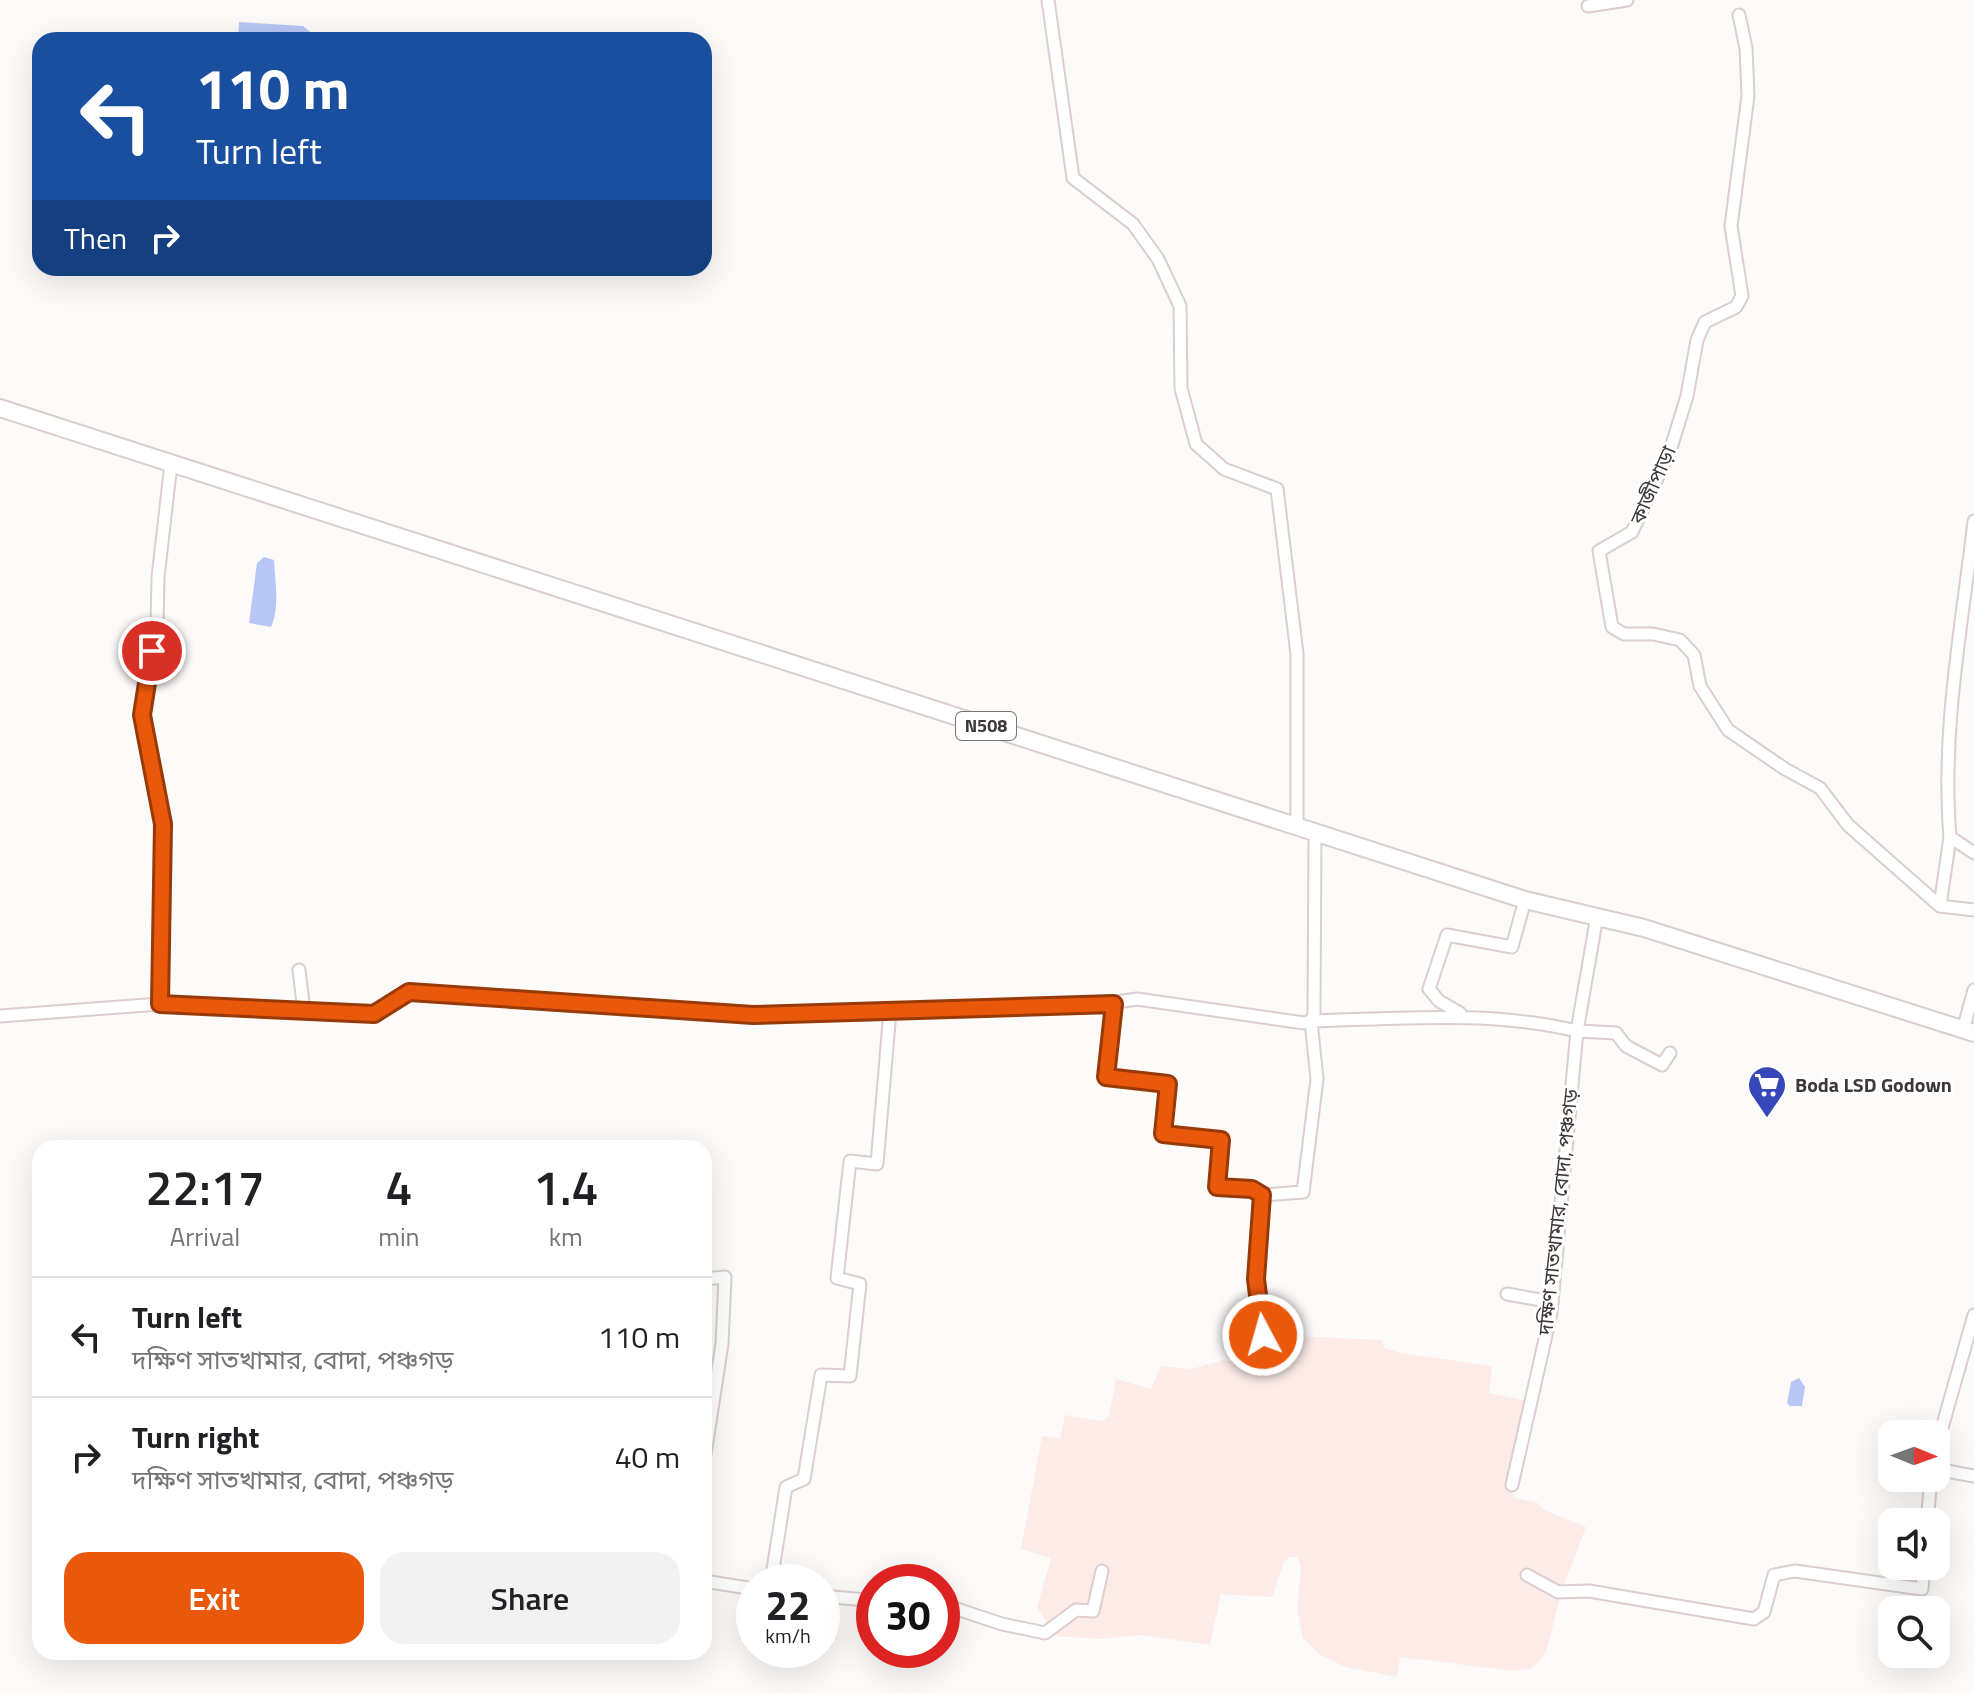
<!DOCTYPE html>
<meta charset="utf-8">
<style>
body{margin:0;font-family:"Titillium Web","Noto Sans Bengali",sans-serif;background:#f2f2f2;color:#202124;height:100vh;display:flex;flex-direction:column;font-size:30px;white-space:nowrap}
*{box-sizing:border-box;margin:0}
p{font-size:26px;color:#757577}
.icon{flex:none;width:44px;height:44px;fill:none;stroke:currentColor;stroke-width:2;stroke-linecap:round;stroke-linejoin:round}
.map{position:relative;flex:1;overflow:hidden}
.side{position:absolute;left:32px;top:1140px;width:680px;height:520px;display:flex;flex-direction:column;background:#fff;border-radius:24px;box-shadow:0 8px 32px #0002}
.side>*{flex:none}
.top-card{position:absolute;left:32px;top:32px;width:680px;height:244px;border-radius:24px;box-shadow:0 8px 32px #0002;background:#1a4fa0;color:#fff;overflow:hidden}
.needle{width:52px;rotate:91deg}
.tools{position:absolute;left:1878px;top:1420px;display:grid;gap:16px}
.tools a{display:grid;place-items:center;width:72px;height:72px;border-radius:16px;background:#fff;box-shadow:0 8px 32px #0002;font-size:40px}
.speed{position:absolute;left:736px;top:1564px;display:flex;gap:16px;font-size:40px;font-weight:700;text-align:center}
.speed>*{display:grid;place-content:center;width:104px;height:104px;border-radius:50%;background:#fff;box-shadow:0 8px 32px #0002;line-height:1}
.speed small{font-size:20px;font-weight:400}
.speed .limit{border:12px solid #d22;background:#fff;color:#111}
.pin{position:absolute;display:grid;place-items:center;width:68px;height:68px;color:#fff;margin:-34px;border:4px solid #fff;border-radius:50%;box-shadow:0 2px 8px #0007}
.me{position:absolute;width:88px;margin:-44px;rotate:354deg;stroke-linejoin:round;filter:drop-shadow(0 0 6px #0008)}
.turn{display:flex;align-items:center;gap:28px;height:168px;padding:0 32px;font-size:36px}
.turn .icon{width:104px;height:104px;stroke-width:2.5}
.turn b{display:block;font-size:56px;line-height:68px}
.then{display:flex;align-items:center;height:76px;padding:0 32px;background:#0003;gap:16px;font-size:30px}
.eta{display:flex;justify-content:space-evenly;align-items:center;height:136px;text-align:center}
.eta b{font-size:48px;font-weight:600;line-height:56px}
.button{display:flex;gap:16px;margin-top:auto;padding:16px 32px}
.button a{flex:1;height:92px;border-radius:24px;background:#ea580c;color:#fff;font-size:32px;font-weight:600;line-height:92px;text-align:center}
.button a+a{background:#f2f2f2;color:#202124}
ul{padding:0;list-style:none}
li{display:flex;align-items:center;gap:24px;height:120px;padding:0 32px;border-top:2px solid #e0e0e0}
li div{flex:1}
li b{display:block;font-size:30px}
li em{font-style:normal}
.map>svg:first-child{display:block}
</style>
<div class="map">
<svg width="1974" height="1693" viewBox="0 0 1974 1693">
<rect width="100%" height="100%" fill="#fdfbfa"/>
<polygon fill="#fcebe7" points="1278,1335 1382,1340 1384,1348 1401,1353 1492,1366 1489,1393 1528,1401 1507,1488 1518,1499 1538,1503 1542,1509 1586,1527 1561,1593 1547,1649 1539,1662 1530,1669 1514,1671 1400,1657 1397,1677 1346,1667 1320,1655 1303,1638 1297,1610 1301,1566 1297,1557 1290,1557 1284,1561 1272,1597 1221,1594 1210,1645 1142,1635 1099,1639 1056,1636 1037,1608 1051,1558 1021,1549 1042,1436 1060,1439 1065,1415 1103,1421 1109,1416 1116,1379 1151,1389 1161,1366 1192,1369 1223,1360 1253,1364 1257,1362 1258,1337"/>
<g fill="#b7c6f4">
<polygon points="239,22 303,26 314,35 313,40 238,40"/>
<path d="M264 557 274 560C275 581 280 608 271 627L249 623 257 563Z"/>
<polygon points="1799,1378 1805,1387 1802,1406 1790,1406 1787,1403 1791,1382"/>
</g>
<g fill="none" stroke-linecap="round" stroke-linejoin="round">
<defs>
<g id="minor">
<polyline points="1048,0 1073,178 1133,224 1158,259 1180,306 1181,388 1196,444 1224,469 1277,489 1297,654 1297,826"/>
<polyline points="1588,6 1627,0"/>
<polyline points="1739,15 1746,48 1748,96 1731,226 1742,296 1736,307 1705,322 1697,340 1687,396 1670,451 1632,532 1599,551 1612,627 1624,634 1653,634 1680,640 1694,655 1700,686 1728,730 1785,769 1820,788 1848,825 1940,906 1950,837"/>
<path d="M1974 521C1962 626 1941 731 1950 837L1974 853"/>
<polyline points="1940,906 1974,910"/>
<polyline points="299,970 304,1011"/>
<polyline points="160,1004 374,1014 409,992 753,1015 1084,1007 1137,999 1304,1023 1311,1021 1314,1014 1315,831"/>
<polyline points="1114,1004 1106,1077 1168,1084 1163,1134 1221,1140 1217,1187 1252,1189 1262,1195"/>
<polyline points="1460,1013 1439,1001 1429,989 1447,935 1512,947 1525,900"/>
<polyline points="0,1016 160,1004 163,824 142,715 157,623 158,577 171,464"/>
<polyline points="1963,1030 1974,990"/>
<polyline points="704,1279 725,1277 722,1344 704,1461"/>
<polyline points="1507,1294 1552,1302"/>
<path d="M1263 1335 1256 1279 1262 1195 1303 1192 1317 1079 1311 1021C1400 1019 1490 1010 1577 1031L1597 916"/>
<polyline points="1936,1449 1974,1315"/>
<polyline points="1936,1469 1974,1476"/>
<polyline points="1512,1485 1551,1313 1577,1031 1616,1033 1626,1046 1662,1065 1670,1053"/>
<polyline points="1927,1522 1931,1478"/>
<polyline points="1527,1575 1558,1592 1589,1591 1754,1619 1764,1612 1774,1575 1795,1571 1922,1589 1924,1566"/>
<polyline points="704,1581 754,1589"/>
<polyline points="771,1582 786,1487 804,1479 821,1375 850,1376 860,1284 837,1278 850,1161 877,1164 890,1011"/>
<polyline points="822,1596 866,1600 874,1590"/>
<polyline points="942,1604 1002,1624 1045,1633 1076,1610 1093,1611 1102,1571"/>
</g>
<polyline id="highway" points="0,408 1525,900 1644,928 1974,1033"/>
</defs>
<use href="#minor" stroke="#dbcecc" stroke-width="15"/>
<use href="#highway" stroke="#dbcecc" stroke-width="20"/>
<use href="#minor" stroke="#fff" stroke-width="11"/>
<use href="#highway" stroke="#fff" stroke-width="16"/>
</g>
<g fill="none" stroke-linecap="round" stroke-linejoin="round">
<defs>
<polyline id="route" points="152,651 142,715 163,824 160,1004 374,1014 409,992 753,1015 1114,1004 1106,1077 1168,1084 1163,1134 1221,1140 1217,1187 1252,1189 1262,1195 1256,1279 1263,1335"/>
</defs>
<use href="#route" stroke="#983908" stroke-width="20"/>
<use href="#route" stroke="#ea580c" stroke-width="14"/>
</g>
<defs>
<symbol id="supermarket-pin" viewBox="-11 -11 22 30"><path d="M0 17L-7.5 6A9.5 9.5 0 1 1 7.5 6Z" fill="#3747ba" stroke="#fff"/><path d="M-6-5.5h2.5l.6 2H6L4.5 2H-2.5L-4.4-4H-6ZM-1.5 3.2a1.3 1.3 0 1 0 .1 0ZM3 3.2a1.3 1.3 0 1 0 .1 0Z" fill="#fff"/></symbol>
</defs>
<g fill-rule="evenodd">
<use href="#supermarket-pin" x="1745" y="1063" width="44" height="60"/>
</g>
<g text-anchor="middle" stroke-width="6" stroke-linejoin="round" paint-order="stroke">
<rect fill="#fff" stroke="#777473" stroke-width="2" x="956" y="712" width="60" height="28" rx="6"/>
<g font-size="18" font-weight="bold" fill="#3d3837">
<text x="986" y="732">N508</text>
</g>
<g font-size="20" fill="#3d3837" stroke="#fff">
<text transform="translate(1653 485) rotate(-66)" y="7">কাজীপাড়া</text>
<text transform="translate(1558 1212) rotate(-84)" y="7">দক্ষিণ সাতখামার, বোদা, পঞ্চগড়</text>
</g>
<g font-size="20" font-weight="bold" fill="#3d3837" stroke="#fff" text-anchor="start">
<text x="1795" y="1092">Boda LSD Godown</text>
</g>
</g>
</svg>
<div class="tools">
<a><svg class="needle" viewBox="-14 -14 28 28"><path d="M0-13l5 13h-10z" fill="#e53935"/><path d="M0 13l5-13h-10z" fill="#757577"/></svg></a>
<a><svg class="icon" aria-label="sound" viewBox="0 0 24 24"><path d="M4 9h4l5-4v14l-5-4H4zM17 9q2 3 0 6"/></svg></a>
<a><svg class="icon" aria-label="search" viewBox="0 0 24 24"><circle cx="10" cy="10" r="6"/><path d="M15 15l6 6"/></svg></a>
</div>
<div class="speed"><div>22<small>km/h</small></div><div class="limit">30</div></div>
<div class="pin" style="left:152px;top:651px;background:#d93025"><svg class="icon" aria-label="arrive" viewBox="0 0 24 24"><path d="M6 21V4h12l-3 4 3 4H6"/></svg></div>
<svg class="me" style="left:1263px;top:1335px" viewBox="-20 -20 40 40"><circle r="17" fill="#ea580c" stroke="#fff" stroke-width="3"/><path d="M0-11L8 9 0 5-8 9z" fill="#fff"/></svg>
<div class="top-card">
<div class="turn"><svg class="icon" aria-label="left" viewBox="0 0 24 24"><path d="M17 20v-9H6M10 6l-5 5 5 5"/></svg><div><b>110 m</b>Turn left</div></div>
<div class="then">Then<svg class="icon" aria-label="right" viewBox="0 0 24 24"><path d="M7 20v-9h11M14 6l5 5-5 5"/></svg></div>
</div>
<section class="side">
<div class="eta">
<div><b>22:17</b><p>Arrival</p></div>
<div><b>4</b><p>min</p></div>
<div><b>1.4</b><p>km</p></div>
</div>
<ul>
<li><svg class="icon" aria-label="left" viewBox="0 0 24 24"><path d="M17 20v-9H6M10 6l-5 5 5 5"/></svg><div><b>Turn left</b><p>দক্ষিণ সাতখামার, বোদা, পঞ্চগড়</p></div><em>110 m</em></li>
<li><svg class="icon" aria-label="right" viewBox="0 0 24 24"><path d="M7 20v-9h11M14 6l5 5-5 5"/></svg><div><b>Turn right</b><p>দক্ষিণ সাতখামার, বোদা, পঞ্চগড়</p></div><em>40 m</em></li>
</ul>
<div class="button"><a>Exit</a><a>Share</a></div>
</section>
</div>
